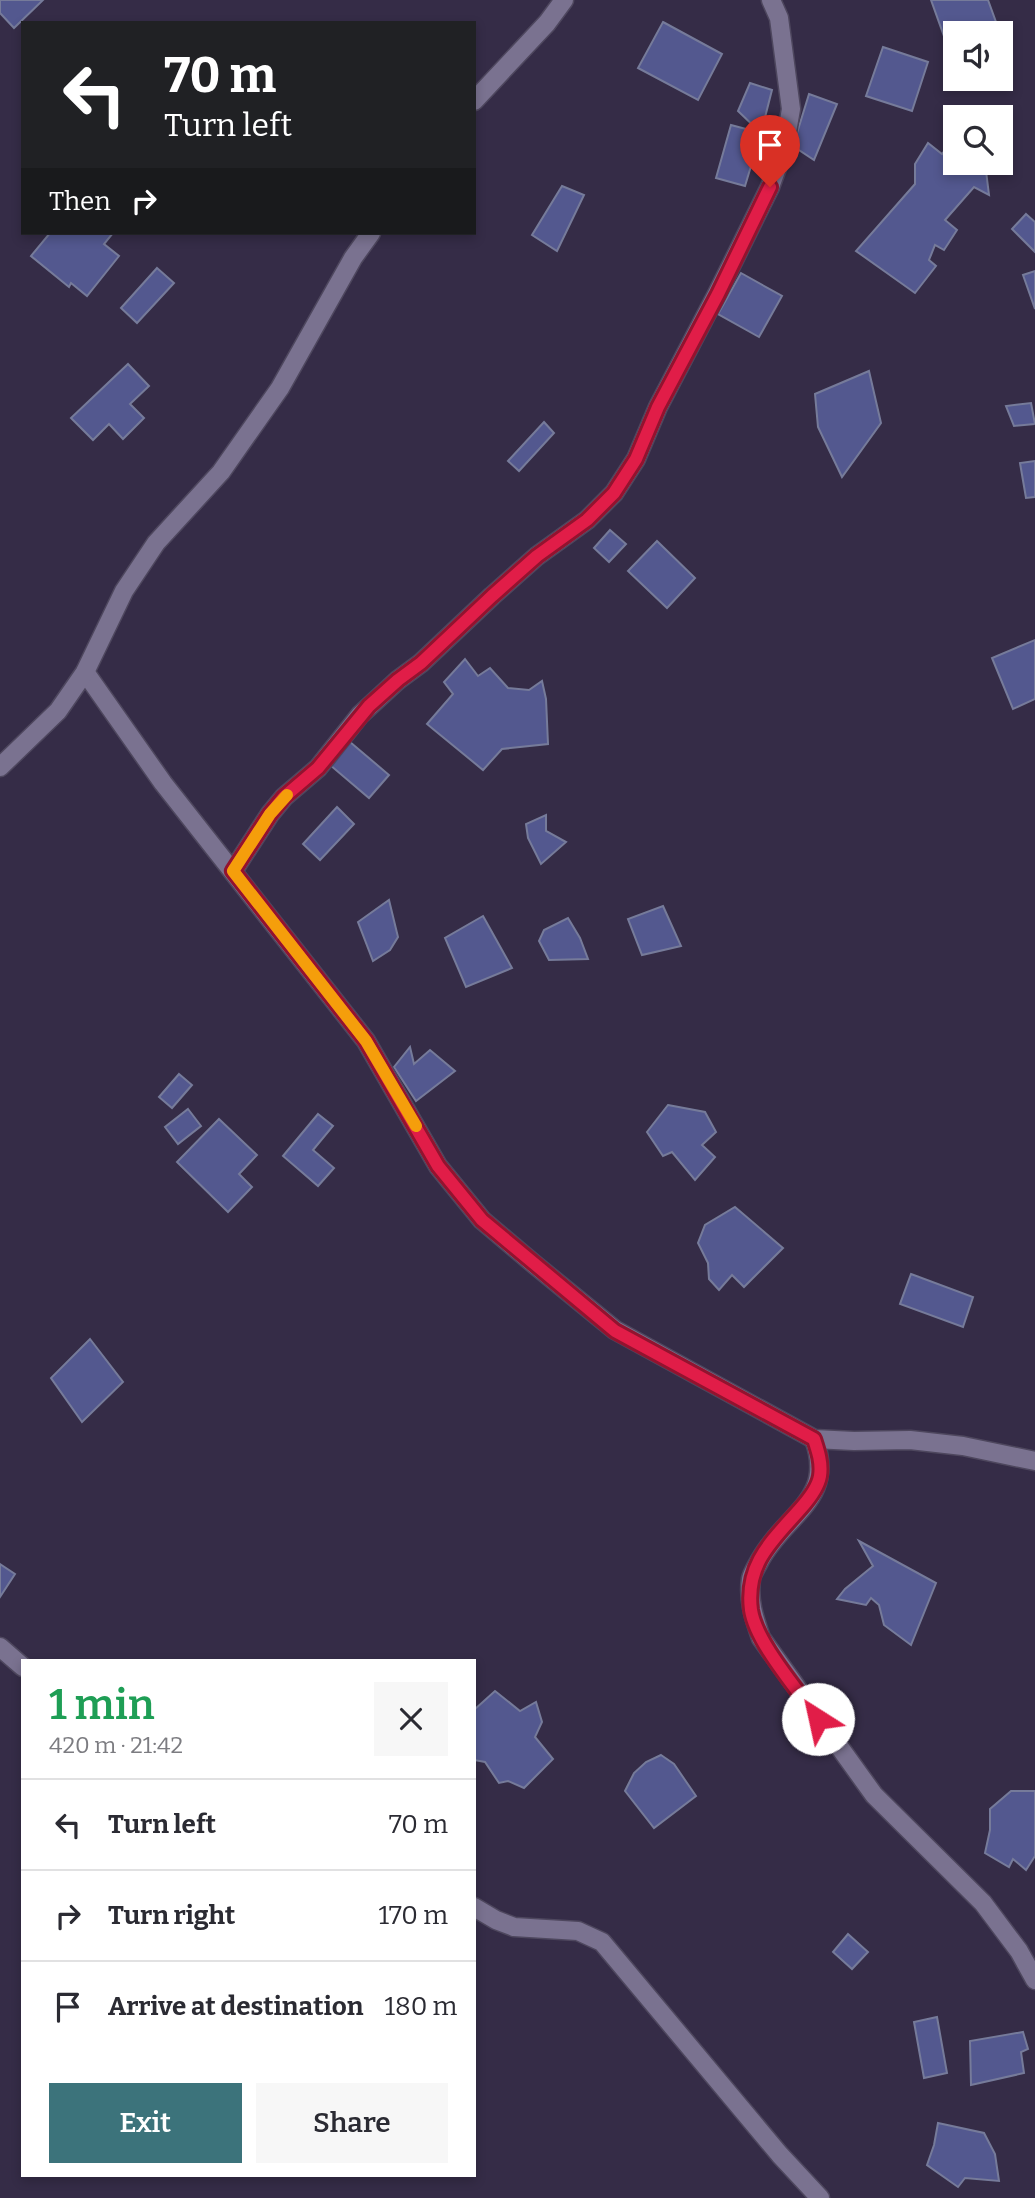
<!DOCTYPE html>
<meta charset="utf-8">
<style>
body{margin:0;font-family:Bitter,serif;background:#f7f7f7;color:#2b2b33;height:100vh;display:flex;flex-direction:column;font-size:26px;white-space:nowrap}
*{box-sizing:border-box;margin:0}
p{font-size:23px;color:#7c7c81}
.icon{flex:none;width:38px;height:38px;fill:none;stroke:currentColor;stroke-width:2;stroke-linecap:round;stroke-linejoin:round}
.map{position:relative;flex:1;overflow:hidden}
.drawer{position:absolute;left:21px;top:1659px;width:455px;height:518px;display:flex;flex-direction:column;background:#fff;border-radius:0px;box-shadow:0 4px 10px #0003}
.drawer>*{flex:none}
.guide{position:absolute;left:21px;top:21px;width:455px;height:214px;border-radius:0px;box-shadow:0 4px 10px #0003;background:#202124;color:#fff;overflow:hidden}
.fabs{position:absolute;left:943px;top:21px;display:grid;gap:14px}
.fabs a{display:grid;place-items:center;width:70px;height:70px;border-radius:0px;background:#fff;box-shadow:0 4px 10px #0003;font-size:35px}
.pin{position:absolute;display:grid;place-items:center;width:60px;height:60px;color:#fff;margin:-72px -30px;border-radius:50% 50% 50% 0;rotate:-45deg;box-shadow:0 0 7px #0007}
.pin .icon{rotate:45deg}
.me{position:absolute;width:77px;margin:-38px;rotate:325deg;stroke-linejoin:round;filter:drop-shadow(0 0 5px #0008)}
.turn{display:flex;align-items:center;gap:24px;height:147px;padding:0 28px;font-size:32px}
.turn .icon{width:91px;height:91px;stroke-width:2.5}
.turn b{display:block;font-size:49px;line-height:60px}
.then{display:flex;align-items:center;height:66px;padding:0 28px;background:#0003;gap:14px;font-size:26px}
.round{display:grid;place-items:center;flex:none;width:74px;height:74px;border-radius:0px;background:#f7f7f7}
.head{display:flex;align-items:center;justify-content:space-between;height:119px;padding:0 28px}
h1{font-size:42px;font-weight:600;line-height:52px;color:#1e9e55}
.cta{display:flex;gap:14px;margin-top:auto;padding:14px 28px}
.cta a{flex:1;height:80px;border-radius:0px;background:#3c737b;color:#fff;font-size:28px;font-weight:600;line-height:80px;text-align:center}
.cta a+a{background:#f7f7f7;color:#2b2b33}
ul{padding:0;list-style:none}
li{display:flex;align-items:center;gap:21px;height:91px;padding:0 28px;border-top:2px solid #e1e1e2}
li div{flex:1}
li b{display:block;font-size:26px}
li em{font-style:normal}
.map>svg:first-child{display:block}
</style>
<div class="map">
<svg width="1035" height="2198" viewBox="0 0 1035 2198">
<rect width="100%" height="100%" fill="#352c47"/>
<g fill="#53588f" stroke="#767b9a" stroke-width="2">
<polygon points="0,0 43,0 14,28 0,13"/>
<polygon points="931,0 988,0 1000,33 956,33 956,51 950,53"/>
<polygon points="663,22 722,54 698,100 638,68"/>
<polygon points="883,47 928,62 912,111 866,96"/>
<polygon points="750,83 772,90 761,133 738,111"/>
<polygon points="809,94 837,104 814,160 793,146"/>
<polygon points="731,125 761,133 745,186 716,178"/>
<polygon points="953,139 956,141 956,163 978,163 986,171 989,195 974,187 945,220 957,230 944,250 935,245 929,260 936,266 915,293 856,251 915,184 915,164 928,143 942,154"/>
<polygon points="562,186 584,195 557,251 532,235"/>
<polygon points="1026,214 1035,222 1035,252 1012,229"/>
<polygon points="50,233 113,233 104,244 119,256 87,296 71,283 69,287 31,256"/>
<polygon points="157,268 174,283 137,323 121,308"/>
<polygon points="1035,271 1035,309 1023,275"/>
<polygon points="741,273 782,296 759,337 718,314"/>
<polygon points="128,364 149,386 130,404 144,418 123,439 109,424 93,440 71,418"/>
<polygon points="869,371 881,423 842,477 818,427 815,394"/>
<polygon points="1031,403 1035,424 1014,426 1006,406"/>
<polygon points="544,422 554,433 519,471 508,461"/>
<polygon points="1035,461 1035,497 1026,498 1020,463"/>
<polygon points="610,530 626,544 609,562 594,548"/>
<polygon points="657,541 695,578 667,608 628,571"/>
<polygon points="1035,640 1035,699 1013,709 992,658"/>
<polygon points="465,659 478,676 490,668 508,688 529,690 542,681 546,699 548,744 502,749 483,770 433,729 427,724 453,694 444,682"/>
<polygon points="350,742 389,775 369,798 330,765"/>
<polygon points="337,807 354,824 320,860 303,844"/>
<polygon points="546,815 546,831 566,842 541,864 528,838 526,824"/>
<polygon points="389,900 398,937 390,950 373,961 358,922"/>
<polygon points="663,906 681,946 642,955 628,919"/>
<polygon points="483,916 512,968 466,987 445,938"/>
<polygon points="568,918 580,938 588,959 549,960 539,941 544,930"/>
<polygon points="410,1047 414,1064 430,1050 455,1071 416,1101 394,1067"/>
<polygon points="179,1074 192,1085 172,1108 159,1097"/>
<polygon points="668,1105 705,1112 716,1132 702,1145 715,1157 695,1180 672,1152 663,1156 647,1132"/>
<polygon points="188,1109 201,1126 178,1144 165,1127"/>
<polygon points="318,1114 333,1126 313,1150 334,1168 318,1186 283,1156"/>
<polygon points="219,1119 257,1155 239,1174 252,1187 228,1212 177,1162"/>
<polygon points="735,1207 783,1248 744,1287 732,1275 719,1290 709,1279 708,1263 698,1243 705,1225"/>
<polygon points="911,1274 973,1297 963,1327 900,1304"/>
<polygon points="90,1339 123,1382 82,1422 51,1378"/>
<polygon points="859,1541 936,1583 911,1645 884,1625 879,1605 871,1598 866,1605 837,1599 845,1589 873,1566"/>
<polygon points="0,1564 15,1574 0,1597"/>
<polygon points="495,1691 520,1711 536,1702 542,1722 535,1737 553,1759 524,1788 508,1781 499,1783 485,1762 474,1760 474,1710"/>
<polygon points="661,1755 674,1764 696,1796 654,1828 625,1791 634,1773 646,1762"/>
<polygon points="1011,1791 1035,1791 1035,1856 1026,1870 1013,1859 1009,1867 985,1853 990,1830 990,1809"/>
<polygon points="848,1934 868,1952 852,1969 833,1952"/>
<polygon points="937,2017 947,2073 924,2078 914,2022"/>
<polygon points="1023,2032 1028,2049 1021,2052 1024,2073 971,2085 970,2041"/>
<polygon points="938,2123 984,2133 995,2154 999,2181 965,2178 958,2187 927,2165 934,2145"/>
</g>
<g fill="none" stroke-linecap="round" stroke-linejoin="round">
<defs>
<g id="minor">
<polyline points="474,101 547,23 564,0"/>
<polyline points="85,672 163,783 366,1041 438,1166 482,1220 534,1264 615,1330 814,1439 854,1441 910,1440 963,1446 1035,1461"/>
<polyline points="0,767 58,711 85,672 124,591 156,543 221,472 280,388 353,258 371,233"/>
<polyline points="233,871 270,814 284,797 318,768 360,715 398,680 421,663 492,596 537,556 587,520 614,493 636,459 658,407 717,294 770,187 784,149 791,109 779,18 771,0"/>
<path d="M814 1439C836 1500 786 1513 760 1560 757 1566 752 1573 751 1579 748 1600 754 1618 761 1638L874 1795 983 1903 1019 1951 1035 1980"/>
<polyline points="0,1647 23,1667"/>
<polyline points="474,1907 496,1920 514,1927 578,1931 602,1942 780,2155 820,2198"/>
</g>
</defs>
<use href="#minor" stroke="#4e475e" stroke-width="21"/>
<use href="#minor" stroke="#7a7290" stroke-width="18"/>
</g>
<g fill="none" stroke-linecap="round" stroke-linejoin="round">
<defs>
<path id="route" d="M770 187 718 294 658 407 636 459 614 493 587 520 537 556 492 596 421 663 398 680 369 706 318 768 284 797 270 814 233 871 366 1041 438 1166 482 1220 615 1331 814 1439C818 1451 822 1463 820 1476 818 1488 809 1499 801 1508 773 1540 745 1563 751 1610 756 1643 799 1691 818 1719"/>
</defs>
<use href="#route" stroke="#92132f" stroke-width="18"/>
<use href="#route" stroke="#e11d48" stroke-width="12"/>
<polyline stroke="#f59e0b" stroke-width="12" points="287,795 270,814 233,871 366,1041 416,1126"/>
</g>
</svg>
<div class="fabs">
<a><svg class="icon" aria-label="sound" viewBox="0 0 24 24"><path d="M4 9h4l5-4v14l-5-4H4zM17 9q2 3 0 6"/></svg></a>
<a><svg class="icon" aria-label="search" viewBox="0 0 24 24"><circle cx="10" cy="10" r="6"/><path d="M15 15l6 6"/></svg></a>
</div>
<div class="pin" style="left:770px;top:187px;background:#d93025"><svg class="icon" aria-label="arrive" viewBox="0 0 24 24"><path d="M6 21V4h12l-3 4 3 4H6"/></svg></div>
<svg class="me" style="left:818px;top:1719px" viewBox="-20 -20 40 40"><circle r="19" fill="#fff"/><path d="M0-13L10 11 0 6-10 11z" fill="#e11d48"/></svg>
<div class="guide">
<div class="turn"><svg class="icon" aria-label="left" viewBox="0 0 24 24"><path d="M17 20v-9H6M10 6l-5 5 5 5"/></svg><div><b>70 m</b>Turn left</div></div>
<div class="then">Then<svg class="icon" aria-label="right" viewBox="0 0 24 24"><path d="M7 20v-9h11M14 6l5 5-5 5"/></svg></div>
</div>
<section class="drawer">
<div class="head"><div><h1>1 min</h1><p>420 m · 21:42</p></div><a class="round"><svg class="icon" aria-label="close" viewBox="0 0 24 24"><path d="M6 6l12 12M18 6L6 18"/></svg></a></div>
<ul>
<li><svg class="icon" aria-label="left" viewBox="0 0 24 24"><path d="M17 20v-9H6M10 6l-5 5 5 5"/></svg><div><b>Turn left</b></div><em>70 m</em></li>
<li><svg class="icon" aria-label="right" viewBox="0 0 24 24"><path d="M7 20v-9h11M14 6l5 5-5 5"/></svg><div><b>Turn right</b></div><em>170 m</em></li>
<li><svg class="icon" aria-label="arrive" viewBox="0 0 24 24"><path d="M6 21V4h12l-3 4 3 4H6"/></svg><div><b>Arrive at destination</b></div><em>180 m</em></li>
</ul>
<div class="cta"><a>Exit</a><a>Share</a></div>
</section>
</div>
